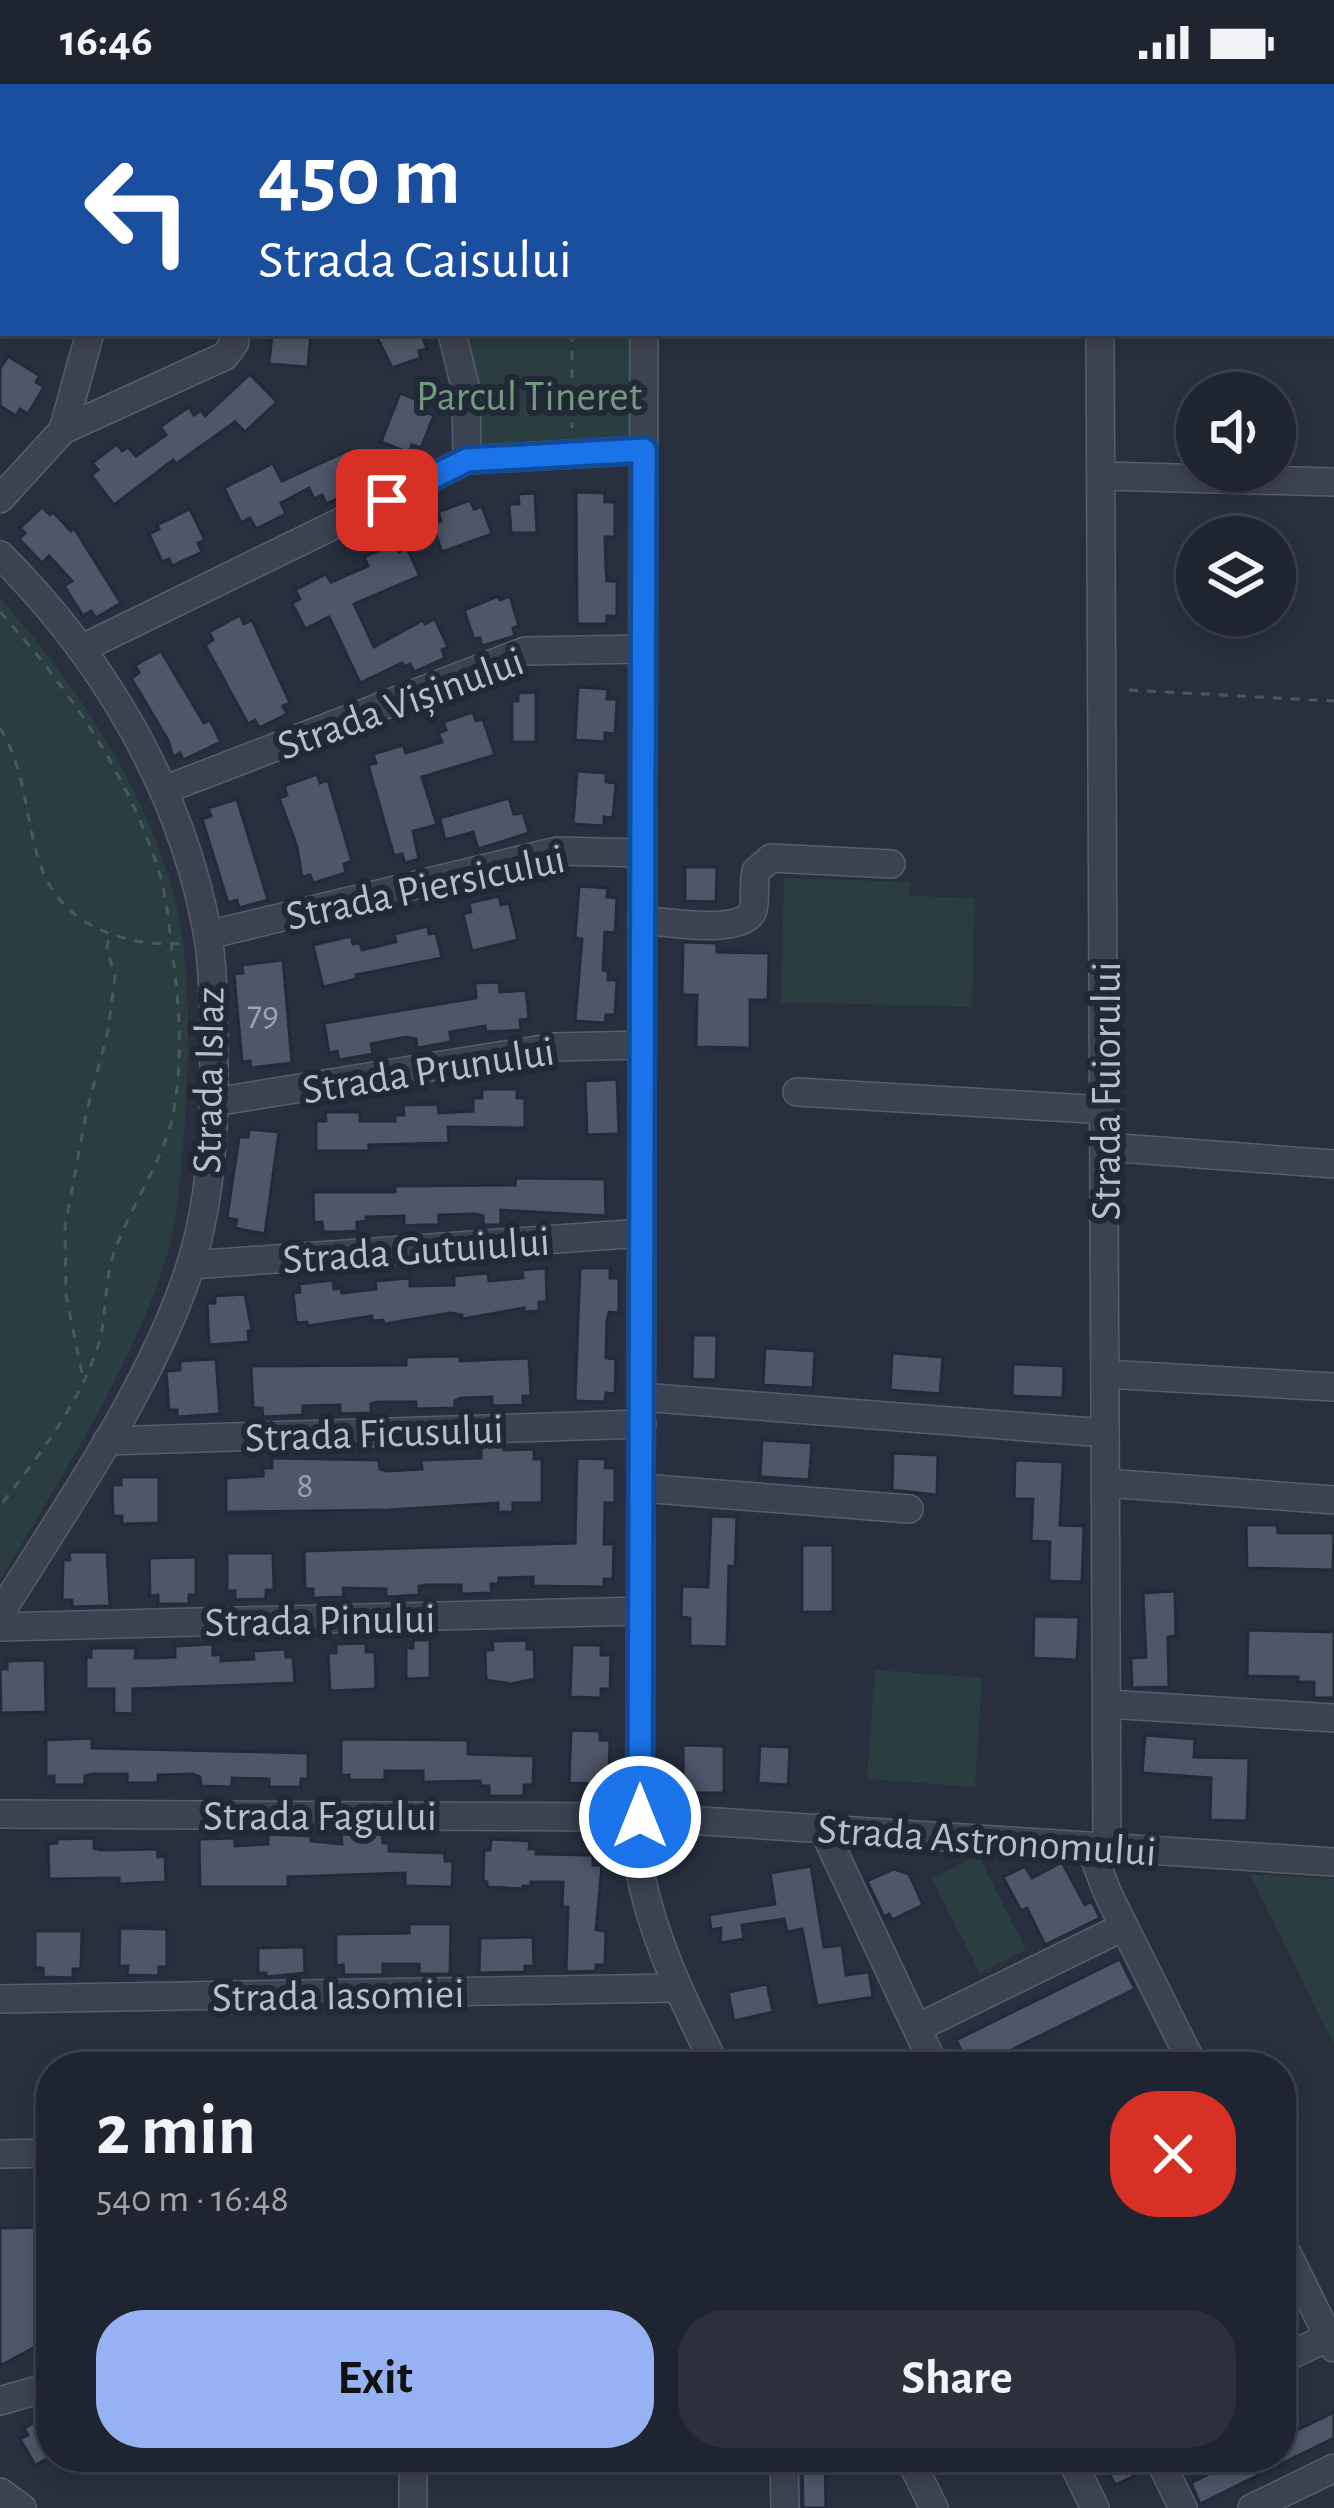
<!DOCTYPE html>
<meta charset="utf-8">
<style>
body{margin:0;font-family:"Alegreya Sans",sans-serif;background:#2b303c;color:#f1f3f6;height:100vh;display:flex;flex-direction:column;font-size:45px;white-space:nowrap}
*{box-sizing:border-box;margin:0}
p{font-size:39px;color:#a1a4ab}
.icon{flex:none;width:66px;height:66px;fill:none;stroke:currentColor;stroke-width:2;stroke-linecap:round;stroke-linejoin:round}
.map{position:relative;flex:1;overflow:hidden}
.details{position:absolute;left:36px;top:1968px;width:1260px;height:420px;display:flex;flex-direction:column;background:#1e2430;border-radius:48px;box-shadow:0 6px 18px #0003,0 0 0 3px #3c414c}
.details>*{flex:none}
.hud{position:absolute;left:0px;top:0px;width:1335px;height:252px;box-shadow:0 6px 18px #0003,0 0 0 3px #3c414c;background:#1a4fa0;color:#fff;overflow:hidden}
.tools{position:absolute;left:1176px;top:288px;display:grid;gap:24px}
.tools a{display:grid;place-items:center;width:120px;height:120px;border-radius:50%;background:#1e2430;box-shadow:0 6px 18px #0003,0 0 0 3px #3c414c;font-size:60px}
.pin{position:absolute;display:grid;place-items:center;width:102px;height:102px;color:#fff;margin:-51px;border-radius:24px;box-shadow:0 6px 18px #0006}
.me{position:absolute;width:132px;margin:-66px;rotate:0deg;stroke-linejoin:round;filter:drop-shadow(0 0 9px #0008)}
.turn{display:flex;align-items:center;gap:42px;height:252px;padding:0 60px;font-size:54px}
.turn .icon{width:156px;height:156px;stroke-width:2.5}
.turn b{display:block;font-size:84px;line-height:102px}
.round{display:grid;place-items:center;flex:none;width:126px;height:126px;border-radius:48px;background:#2b303c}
.head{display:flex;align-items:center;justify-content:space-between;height:204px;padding:0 60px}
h1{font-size:72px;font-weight:600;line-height:90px}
.cta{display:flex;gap:24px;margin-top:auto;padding:24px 60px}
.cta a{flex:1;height:138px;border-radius:48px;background:#96b2f2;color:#111;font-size:48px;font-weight:600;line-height:138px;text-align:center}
.cta a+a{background:#2b303c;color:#f1f3f6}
.status{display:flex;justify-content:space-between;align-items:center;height:84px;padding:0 60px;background:#1e2430;direction:ltr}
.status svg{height:33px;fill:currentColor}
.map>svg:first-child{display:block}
</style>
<div class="status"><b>16:46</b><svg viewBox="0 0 49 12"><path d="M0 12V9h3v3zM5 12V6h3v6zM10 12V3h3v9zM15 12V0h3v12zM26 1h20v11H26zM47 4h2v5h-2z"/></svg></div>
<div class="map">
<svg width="1334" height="2424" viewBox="0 0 1334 2424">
<rect width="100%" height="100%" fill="#283040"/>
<g fill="#2a3d41">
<polygon points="452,249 644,249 644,366 467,376"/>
<path d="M0 514C71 594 131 682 166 784 193 862 190 956 185 1037 181 1083 179 1138 164 1181 126 1294 61 1394 0 1496Z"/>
<polygon points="784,794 910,798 910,812 975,814 972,923 781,918"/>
<polygon points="875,1586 982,1594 975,1703 867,1695"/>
<polygon points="978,1771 1026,1866 980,1889 932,1795"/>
<polygon points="1250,1790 1334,1795 1334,1961"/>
</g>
<g fill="#4e5769" stroke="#232a38" stroke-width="3">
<polygon points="272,249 311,249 308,283 269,280"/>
<polygon points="375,249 421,249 427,265 419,267 421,274 392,284"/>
<polygon points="8,272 40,292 36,298 44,303 28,330 20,325 16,332 0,322 0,285"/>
<polygon points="250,290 277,318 245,348 235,338 176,380 173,376 114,421 91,391 98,386 92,379 117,360 122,367 128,363 136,372 166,351 160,343 174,333 189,323 194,331 201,326 205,332"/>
<polygon points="400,309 428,320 424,328 434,331 421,364 412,361 409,369 381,358"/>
<polygon points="349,366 362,392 353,396 357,405 326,420 322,411 314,415 309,404 281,419 286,430 256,445 250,434 241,439 224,404 273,379 282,397"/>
<polygon points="576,408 605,409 605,418 615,418 615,453 605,453 606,487 607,497 617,497 617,532 607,532 607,540 577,540"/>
<polygon points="535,409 537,449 511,449 509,420 519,420 518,410"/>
<polygon points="470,416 474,425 482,422 492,450 442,468 432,440 441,437 438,428"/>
<polygon points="42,423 50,431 53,428 71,447 74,444 121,519 96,534 91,527 83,532 64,502 72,497 49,472 42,479 19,455 25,449 20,444"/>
<polygon points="190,425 205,456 198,459 202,468 172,482 169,475 162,478 149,450 159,445 157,441"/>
<polygon points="396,459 399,468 407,464 420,492 354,520 374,563 423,536 425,540 435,535 448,563 442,566 445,574 414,588 410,580 404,583 402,579 360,599 329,533 305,545 292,519 300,515 295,506 326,490 331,498 368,482 364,473"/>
<polygon points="498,512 500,516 510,512 519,542 513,544 515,552 482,562 480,554 474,555 464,526"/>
<polygon points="240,531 244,540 252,536 290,619 283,622 287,630 259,644 255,636 248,640 205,561 213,556 209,548"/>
<polygon points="161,567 204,639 210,636 221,658 183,676 180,669 173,673 168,656 131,594 139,589 135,581"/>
<polygon points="578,603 608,605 607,615 617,615 615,650 605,649 605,658 575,656"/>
<polygon points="536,608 536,658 512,658 512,617 518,617 518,609"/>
<polygon points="473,628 476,637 483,635 495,671 422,693 437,741 413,747 419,775 405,779 402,770 394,772 368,681 376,679 373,670 403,661 406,669 442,658 438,649 446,646 443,638"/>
<polygon points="577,687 606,689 606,698 616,699 613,734 604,733 604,742 573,740"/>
<polygon points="317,690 320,699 328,696 352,777 344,780 346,789 313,799 310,791 302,793 297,763 279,714 287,711 284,702"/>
<polygon points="509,714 514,730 523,729 529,749 478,765 473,748 445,756 440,734"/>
<polygon points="237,715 268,816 239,824 237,816 228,819 202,735 211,732 208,724"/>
<polygon points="685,783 717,783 716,818 685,817"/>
<polygon points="579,802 608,804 607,813 617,814 615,849 605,848 603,886 608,887 608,896 617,896 615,931 606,931 605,939 575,937 582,855 575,854"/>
<polygon points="499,812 501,821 509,819 518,856 472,867 463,830 471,828 469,819"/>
<polygon points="428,842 429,850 436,849 442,874 356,891 357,895 323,903 313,861 351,852 353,860 360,859 362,866 396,858 394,850"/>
<polygon points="683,858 717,859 717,868 769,869 768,916 750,916 750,964 696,963 697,911 682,911"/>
<polygon points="283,876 292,979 251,984 250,977 242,978 234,890 243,889 242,881"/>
<polygon points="499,898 500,908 526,906 529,935 520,936 521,946 486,948 485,942 450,948 451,958 417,964 416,955 406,953 371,960 373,970 339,976 337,967 329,969 324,939 476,914 475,899"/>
<polygon points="617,995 619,1050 587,1051 585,997"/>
<polygon points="482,1005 517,1005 517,1014 525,1014 525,1044 448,1043 449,1059 369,1061 369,1067 316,1067 316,1037 326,1037 325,1028 360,1028 360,1037 395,1037 395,1031 404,1031 403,1021 438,1020 439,1029 473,1027 473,1014 482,1014"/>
<polygon points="249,1045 279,1048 265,1150 235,1144 237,1136 227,1134 239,1053 248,1053"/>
<polygon points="516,1094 605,1095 606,1132 501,1126 501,1141 483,1141 483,1132 475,1130 439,1131 439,1141 422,1141 404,1142 404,1132 366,1133 366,1137 357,1138 357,1147 341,1148 323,1148 322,1138 314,1139 313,1108 395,1108 395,1102 515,1101"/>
<polygon points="546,1184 547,1218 539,1218 539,1227 524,1228 524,1224 462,1235 462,1231 450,1229 384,1240 383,1236 372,1237 372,1232 308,1242 307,1238 296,1239 293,1209 300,1208 299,1200 333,1196 334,1205 341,1204 342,1209 376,1205 375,1197 410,1194 410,1202 454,1201 454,1192 488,1189 489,1197 523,1194 522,1186"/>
<polygon points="580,1184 610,1184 610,1194 619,1194 619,1229 609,1228 607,1237 606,1274 616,1275 615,1310 606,1309 605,1318 575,1317"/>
<polygon points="245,1210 252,1247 248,1247 249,1258 209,1261 207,1219 215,1219 215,1212"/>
<polygon points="693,1251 717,1251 716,1296 692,1295"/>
<polygon points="765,1264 815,1267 813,1304 763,1301"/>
<polygon points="892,1269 943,1273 940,1310 890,1306"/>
<polygon points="460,1272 460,1277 529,1274 531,1312 523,1312 523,1321 492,1322 492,1313 461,1314 455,1317 455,1324 416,1325 416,1318 378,1318 371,1320 371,1329 340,1330 340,1321 303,1322 303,1331 263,1333 262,1324 253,1324 251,1282 406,1281 406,1273"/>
<polygon points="216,1275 220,1330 177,1333 177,1326 169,1326 166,1287 180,1286 180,1277"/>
<polygon points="1013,1280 1064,1282 1063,1314 1012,1312"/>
<polygon points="762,1356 812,1359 809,1396 760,1393"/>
<polygon points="504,1362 504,1366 534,1365 534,1375 542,1375 542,1419 513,1419 513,1428 498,1428 498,1419 388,1426 226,1428 226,1394 263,1392 263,1384 272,1384 272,1374 379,1376 380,1385 387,1387 422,1385 421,1376 481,1374 481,1363"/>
<polygon points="893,1369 938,1371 937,1411 892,1406"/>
<polygon points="577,1374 606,1375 605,1384 615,1384 615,1419 605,1419 604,1460 614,1460 613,1495 604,1495 604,1503 533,1502 533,1493 499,1494 499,1500 491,1500 492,1509 461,1510 461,1501 427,1501 419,1502 419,1511 386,1513 386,1505 343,1504 344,1513 313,1514 313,1505 305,1505 304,1467 575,1459"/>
<polygon points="1015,1376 1063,1378 1060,1441 1084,1442 1082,1498 1049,1497 1050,1458 1031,1457 1033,1415 1014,1415"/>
<polygon points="121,1393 159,1393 159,1439 122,1440 122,1432 113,1432 112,1401 121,1401"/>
<polygon points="711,1432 737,1433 735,1483 729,1482 727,1563 690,1562 690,1534 681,1533 682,1502 708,1503"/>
<polygon points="1246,1441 1277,1441 1278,1449 1334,1449 1333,1486 1247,1484"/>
<rect x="802" y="1461" width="31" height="67"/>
<polygon points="69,1468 107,1468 110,1522 72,1523 72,1516 62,1516 63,1476 70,1476"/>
<polygon points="227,1469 273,1469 274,1506 266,1506 266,1515 235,1516 235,1507 227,1507"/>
<polygon points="196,1473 196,1511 189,1511 189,1520 158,1520 158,1511 150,1512 149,1474"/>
<polygon points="1175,1507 1176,1552 1168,1553 1169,1603 1132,1604 1131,1574 1146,1573 1143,1509"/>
<polygon points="1034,1532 1079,1533 1077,1576 1033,1574"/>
<polygon points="1248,1546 1334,1548 1334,1614 1314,1614 1314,1598 1298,1598 1298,1593 1247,1592"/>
<polygon points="413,1556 430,1556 430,1594 406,1595 406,1564 413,1564"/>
<polygon points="527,1556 527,1565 534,1565 535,1595 511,1600 486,1596 485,1566 493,1566 492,1557"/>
<polygon points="366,1559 366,1568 375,1568 376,1605 330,1607 328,1569 336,1569 336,1560"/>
<polygon points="213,1560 213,1571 221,1570 221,1577 254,1575 253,1567 285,1565 286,1573 293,1573 295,1599 133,1605 133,1630 114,1629 114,1605 86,1605 86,1573 91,1573 91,1564 136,1564 135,1574 155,1574 175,1573 175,1562"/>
<polygon points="572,1561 601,1561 601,1571 611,1571 610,1605 601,1605 601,1614 570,1613"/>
<polygon points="45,1576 46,1628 1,1629 0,1585 7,1585 7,1577"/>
<polygon points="571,1646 600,1647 600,1656 610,1656 609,1692 600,1691 599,1700 569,1699"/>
<polygon points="1145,1651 1195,1655 1194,1673 1249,1674 1247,1737 1210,1736 1211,1694 1142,1689"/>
<polygon points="92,1654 92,1664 308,1669 308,1695 301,1695 301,1703 269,1703 269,1695 232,1694 232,1703 201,1702 200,1693 193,1690 158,1691 158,1699 127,1699 127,1690 93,1690 85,1692 85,1701 54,1701 54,1692 46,1693 46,1656"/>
<polygon points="341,1655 468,1656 468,1670 534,1672 533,1701 524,1701 524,1712 489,1712 489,1702 480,1702 480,1697 423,1698 423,1687 385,1687 385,1696 349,1696 349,1691 341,1692"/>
<polygon points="683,1661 724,1662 724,1709 683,1709"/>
<polygon points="760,1662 790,1663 788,1701 758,1699"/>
<polygon points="268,1750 311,1752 311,1757 342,1760 341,1750 382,1750 383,1759 389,1759 389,1767 445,1769 445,1777 453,1777 452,1803 405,1802 405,1789 288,1793 288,1803 200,1803 199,1755 235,1754 235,1762 268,1760"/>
<polygon points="94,1754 94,1764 101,1766 157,1765 158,1773 165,1772 166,1798 119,1800 119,1794 49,1795 48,1760 57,1759 57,1755"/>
<polygon points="491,1755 530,1757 529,1765 536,1765 536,1770 593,1771 593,1781 602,1781 596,1846 606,1847 605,1881 596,1881 596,1887 566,1888 568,1823 562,1823 563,1798 531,1798 531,1802 523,1802 523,1805 487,1803 487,1798 483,1797 484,1766 490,1766"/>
<polygon points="1062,1778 1085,1821 1092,1817 1100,1834 1045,1861 1027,1824 1021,1827 1003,1793 1025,1782 1032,1794"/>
<polygon points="811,1782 824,1863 842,1861 846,1891 869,1888 873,1913 817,1922 802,1845 787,1848 784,1835 742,1841 744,1855 720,1859 721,1844 711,1846 709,1831 775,1820 770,1789"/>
<polygon points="894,1785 909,1790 923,1821 892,1836 889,1830 884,1833 867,1797"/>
<polygon points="409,1840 451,1840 450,1890 419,1890 419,1880 383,1880 383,1891 344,1891 343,1881 336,1882 336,1850 409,1849"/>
<polygon points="120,1844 167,1845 167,1883 159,1883 159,1892 127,1891 128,1882 119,1882"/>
<polygon points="35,1847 82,1847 81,1885 73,1885 73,1894 43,1893 43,1884 35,1884"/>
<polygon points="533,1853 534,1882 525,1882 525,1888 479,1889 480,1854"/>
<polygon points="296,1863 304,1863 305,1889 266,1893 266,1889 258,1889 258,1864"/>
<polygon points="1120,1875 1135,1905 977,1983 969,1983 956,1956"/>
<polygon points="767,1900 773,1928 734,1937 728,1908"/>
<polygon points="51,2143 51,2267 35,2263 0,2282 0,2144"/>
<polygon points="1334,2328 1334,2354 1200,2420 1191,2399 1242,2373 1281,2373 1281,2354"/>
<polygon points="41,2335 51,2352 51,2373 35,2381 20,2355 28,2351 24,2344"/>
<polygon points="802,2373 825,2373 826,2424 803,2424"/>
<polygon points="1101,2373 1140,2373 1145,2387 1115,2401"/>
</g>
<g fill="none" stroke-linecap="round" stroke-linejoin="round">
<defs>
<g id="minor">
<polyline points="255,0 260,3"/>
<polyline points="645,3 645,0"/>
<polyline points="1099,3 1099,0"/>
<polyline points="452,249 466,306 467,376"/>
<path d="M644 249 640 1788C654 1858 685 1920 716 1983"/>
<polyline points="1100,249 1107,1765"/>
<polyline points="63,346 90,249"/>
<polyline points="1101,392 1334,398"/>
<polyline points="0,415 63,346 225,272 235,258 234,249"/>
<path d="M0 471C102 572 181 705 207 847 215 891 213 939 214 983 215 1053 209 1132 185 1198 143 1316 65 1424 0 1530"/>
<polyline points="81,565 467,376 644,366"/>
<polyline points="164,706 525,567 643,565"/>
<path d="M642 836C665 838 745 852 753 826 756 814 753 800 756 787L771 774 891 780"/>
<polyline points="208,851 557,767 643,769"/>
<polyline points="797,1008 1106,1026"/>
<polyline points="214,1018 555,963 642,961"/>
<polyline points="1106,1063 1334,1080"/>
<polyline points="191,1181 642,1149"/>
<polyline points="1105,1290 1334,1303"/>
<polyline points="641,1313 1105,1349"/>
<polyline points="107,1357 642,1340"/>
<polyline points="1106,1399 1334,1416"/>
<polyline points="642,1404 909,1425"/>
<polyline points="0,1543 641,1527"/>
<polyline points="1107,1620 1334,1634"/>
<polyline points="0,1730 640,1733 1334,1778"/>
<polyline points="822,1743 935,1983"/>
<polyline points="1090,1763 1108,1810 1194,1983"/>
<polyline points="0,1915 676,1904"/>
<polyline points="917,1944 1111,1849"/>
<polyline points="0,2070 51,2069"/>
<polyline points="1281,2157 1334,2264"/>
<polyline points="1281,2276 1328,2253"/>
<polyline points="0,2317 51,2302"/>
<polyline points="784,2373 785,2424"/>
<polyline points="909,2373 934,2424"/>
<polyline points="1070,2373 1095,2424"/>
<polyline points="1158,2373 1183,2424"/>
<polyline points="0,2408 22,2424"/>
<polyline points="413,2424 413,2373"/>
<polyline points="1252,2424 1334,2384"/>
</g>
</defs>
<use href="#minor" stroke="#575e6b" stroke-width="30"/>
<g stroke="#485a5e" stroke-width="3" stroke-dasharray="9 9" stroke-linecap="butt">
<polyline points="572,249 572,344"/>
<path d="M0 528C68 603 130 692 160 791 168 819 170 852 174 881 180 928 182 979 174 1026 165 1075 130 1122 114 1169 104 1198 107 1230 99 1259 81 1318 37 1374 0 1422"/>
<polyline points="1129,606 1334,617"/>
<path d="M0 644C45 718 11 805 101 846 126 857 157 862 184 859"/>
<polyline points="82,1289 66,1212 65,1143 86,1030 108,947 115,893 107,864 110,849"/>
</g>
<use href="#minor" stroke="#3c4350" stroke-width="27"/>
</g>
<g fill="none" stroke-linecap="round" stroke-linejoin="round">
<defs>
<polyline id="route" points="387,416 467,376 644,366 640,1733"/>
</defs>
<use href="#route" stroke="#114b97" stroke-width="30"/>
<use href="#route" stroke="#1a73e8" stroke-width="21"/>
</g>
<g text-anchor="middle" stroke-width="12" stroke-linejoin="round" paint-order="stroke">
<g font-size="36" fill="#9ea4b2">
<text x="263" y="941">79</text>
<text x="305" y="1413">8</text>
</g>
<g font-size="42" fill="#729a7e" stroke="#212836">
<text x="529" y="326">Parcul Tineret</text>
</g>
<g font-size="42" fill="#b9becb" stroke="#212836">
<text transform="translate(400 618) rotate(-20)" y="15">Strada Vișinului</text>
<text transform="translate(425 802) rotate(-12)" y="15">Strada Piersicului</text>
<text transform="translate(428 985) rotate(-9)" y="15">Strada Prunului</text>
<text transform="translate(207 996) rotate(-89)" y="15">Strada Islaz</text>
<text transform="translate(1105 1007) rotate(-90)" y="15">Strada Fuiorului</text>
<text transform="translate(416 1165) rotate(-4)" y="15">Strada Gutuiului</text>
<text transform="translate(374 1348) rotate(-2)" y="15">Strada Ficusului</text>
<text transform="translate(320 1535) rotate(-1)" y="15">Strada Pinului</text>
<text x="320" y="1746">Strada Fagului</text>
<text transform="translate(987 1755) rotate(4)" y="15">Strada Astronomului</text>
<text transform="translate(338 1910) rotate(-1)" y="15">Strada Iasomiei</text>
</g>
</g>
</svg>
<div class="tools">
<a><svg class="icon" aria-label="sound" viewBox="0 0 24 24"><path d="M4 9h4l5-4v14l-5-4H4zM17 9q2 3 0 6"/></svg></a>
<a><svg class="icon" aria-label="layers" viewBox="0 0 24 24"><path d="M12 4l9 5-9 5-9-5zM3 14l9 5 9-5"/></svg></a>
</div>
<div class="pin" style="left:387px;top:416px;background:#d93025"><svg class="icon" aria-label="arrive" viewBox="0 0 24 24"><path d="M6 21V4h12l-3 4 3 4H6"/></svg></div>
<svg class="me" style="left:640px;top:1733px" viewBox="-20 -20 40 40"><circle r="17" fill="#1a73e8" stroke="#fff" stroke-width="3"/><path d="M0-11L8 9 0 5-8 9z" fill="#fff"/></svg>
<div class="hud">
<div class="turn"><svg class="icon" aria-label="left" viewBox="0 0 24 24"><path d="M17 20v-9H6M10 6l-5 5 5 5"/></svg><div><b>450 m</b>Strada Caisului</div></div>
</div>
<section class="details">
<div class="head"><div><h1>2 min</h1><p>540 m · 16:48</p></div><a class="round" style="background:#d93025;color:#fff"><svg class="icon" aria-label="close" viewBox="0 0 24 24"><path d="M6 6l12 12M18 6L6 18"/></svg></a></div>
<div class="cta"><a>Exit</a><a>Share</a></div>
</section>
</div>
